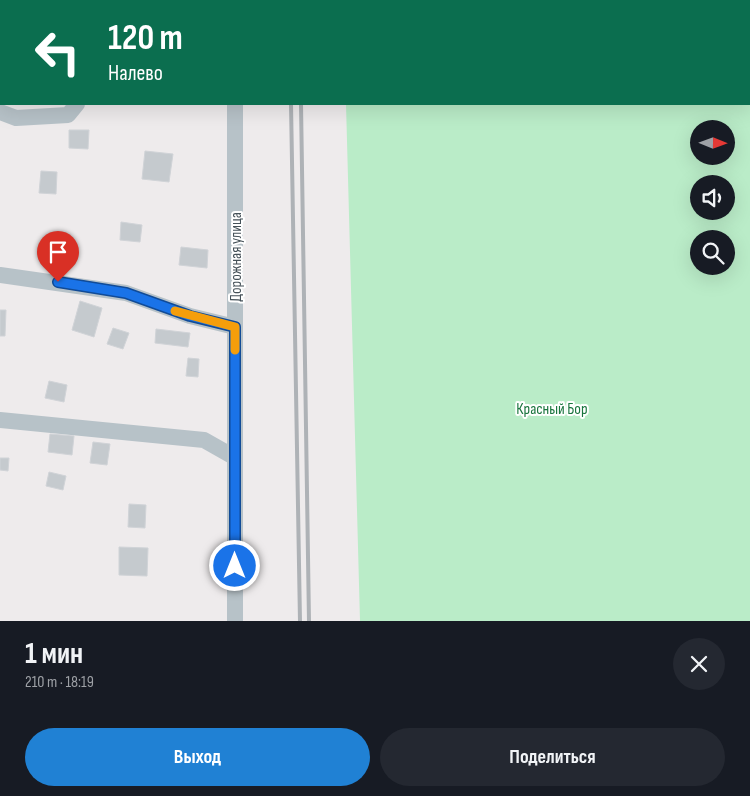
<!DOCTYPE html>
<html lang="ru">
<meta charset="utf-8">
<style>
body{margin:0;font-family:"Sofia Sans Condensed",sans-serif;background:#242831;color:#f1f3f6;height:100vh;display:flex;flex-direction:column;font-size:19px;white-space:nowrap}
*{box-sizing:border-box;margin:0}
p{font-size:16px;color:#9ea1a6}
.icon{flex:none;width:28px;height:28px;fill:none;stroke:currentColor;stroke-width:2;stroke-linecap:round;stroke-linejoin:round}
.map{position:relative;height:621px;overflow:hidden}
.sheet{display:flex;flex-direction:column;background:#171b24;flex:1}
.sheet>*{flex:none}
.guide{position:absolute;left:0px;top:0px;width:750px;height:105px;box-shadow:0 5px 20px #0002;background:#0b6e4f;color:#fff;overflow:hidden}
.needle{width:32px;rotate:91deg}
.fabs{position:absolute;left:690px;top:120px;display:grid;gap:10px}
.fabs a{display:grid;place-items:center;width:45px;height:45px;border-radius:50%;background:#171b24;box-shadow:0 5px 20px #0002;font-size:25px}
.pin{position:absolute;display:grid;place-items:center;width:42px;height:42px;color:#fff;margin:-51px -21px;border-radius:50% 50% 50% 0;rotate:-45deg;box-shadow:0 0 5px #0007}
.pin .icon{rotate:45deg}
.me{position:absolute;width:55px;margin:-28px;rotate:0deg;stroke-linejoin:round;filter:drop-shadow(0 0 4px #0008)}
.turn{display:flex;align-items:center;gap:18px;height:105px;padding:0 25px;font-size:22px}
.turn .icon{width:65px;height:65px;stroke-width:2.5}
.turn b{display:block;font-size:35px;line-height:42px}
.round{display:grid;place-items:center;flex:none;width:52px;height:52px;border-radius:26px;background:#242831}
.head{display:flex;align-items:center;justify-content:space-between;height:85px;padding:0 25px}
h1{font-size:30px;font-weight:700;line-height:38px}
.cta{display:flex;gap:10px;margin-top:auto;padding:10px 25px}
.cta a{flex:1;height:58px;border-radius:30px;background:#2081d4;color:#fff;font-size:20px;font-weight:700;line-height:58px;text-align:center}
.cta a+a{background:#242831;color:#f1f3f6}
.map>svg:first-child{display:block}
</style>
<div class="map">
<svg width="750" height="621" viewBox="0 0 750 621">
<rect width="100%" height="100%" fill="#eeebec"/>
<path fill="#baecc8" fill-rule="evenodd" d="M344 0H750V621H360L346 104H749V1ZM699 129H726V156H699ZM699 184H726V211H699ZM699 239H726V266H699Z"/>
<g fill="#c5cace" stroke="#d0d3d7">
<polygon points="69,130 89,130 88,149 69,148"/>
<polygon points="145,151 173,154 169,182 142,179"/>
<polygon points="41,171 57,172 56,194 39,193"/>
<polygon points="121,222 142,225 140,242 120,240"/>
<polygon points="181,247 208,250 207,268 179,265"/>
<polygon points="80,301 102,308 94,337 72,330"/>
<polygon points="0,310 6,310 5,336 0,336"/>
<polygon points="113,328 129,333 123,349 107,344"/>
<polygon points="156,329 190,333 188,347 155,343"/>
<polygon points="188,358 199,359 198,377 186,376"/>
<polygon points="49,381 67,385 64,402 45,398"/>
<polygon points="50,434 74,436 72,455 48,452"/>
<polygon points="93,442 110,444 107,465 90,463"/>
<polygon points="0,458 9,458 8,471 0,470"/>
<polygon points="49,472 66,476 63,490 46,486"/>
<polygon points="129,504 146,505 145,528 128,527"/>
<polygon points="119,547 148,548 147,576 119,575"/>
</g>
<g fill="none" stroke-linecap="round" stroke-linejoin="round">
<g stroke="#b7c2c8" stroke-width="16">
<polyline points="232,0 232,1"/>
<polyline points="109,1 109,0"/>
<polyline points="235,104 235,621"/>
<polyline points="0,112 16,118 68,115 77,104"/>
<polyline points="0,275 126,293 190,316 235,327"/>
<polyline points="0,420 204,440 234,457"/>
</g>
<g stroke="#aeb2b6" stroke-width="4">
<polyline points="289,0 289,1"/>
<polyline points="299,0 299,1"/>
<polyline points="291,104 300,621"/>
<polyline points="301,104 309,621"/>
</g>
</g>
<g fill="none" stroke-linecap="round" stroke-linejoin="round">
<defs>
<polyline id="route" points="58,282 126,293 190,316 235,327 235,566"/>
</defs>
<use href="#route" stroke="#114b97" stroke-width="12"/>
<use href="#route" stroke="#1a73e8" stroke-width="9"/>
<polyline stroke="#f59e0b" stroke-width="9" points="175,311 235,327 235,350"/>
</g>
<g text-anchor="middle" stroke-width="4" stroke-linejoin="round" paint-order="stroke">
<g font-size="16" fill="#455158" stroke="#fff">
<text transform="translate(235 257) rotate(-90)" y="6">Дорожная улица</text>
</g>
<g font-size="16" fill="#1a753e" stroke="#fff">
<text x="552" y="414">Красный Бор</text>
</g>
</g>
</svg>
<div class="fabs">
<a><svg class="needle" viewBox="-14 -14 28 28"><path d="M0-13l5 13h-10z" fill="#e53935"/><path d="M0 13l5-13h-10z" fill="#9ea1a6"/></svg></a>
<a><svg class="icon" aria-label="sound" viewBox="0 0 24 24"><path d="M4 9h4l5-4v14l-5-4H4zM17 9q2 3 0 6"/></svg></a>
<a><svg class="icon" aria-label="search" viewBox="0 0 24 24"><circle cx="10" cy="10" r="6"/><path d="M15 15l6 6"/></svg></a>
</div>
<div class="pin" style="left:58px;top:282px;background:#d93025"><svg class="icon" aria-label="arrive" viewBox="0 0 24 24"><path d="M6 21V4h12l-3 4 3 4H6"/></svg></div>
<svg class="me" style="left:235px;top:566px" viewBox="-20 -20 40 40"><circle r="17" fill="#1a73e8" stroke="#fff" stroke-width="3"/><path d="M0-11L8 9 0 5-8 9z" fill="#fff"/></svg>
<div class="guide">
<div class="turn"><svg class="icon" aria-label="left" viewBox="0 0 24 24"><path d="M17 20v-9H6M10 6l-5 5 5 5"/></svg><div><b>120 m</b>Налево</div></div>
</div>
</div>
<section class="sheet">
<div class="head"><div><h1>1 мин</h1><p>210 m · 18:19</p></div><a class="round"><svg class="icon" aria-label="close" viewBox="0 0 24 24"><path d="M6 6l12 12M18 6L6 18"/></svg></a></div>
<div class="cta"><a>Выход</a><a>Поделиться</a></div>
</section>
